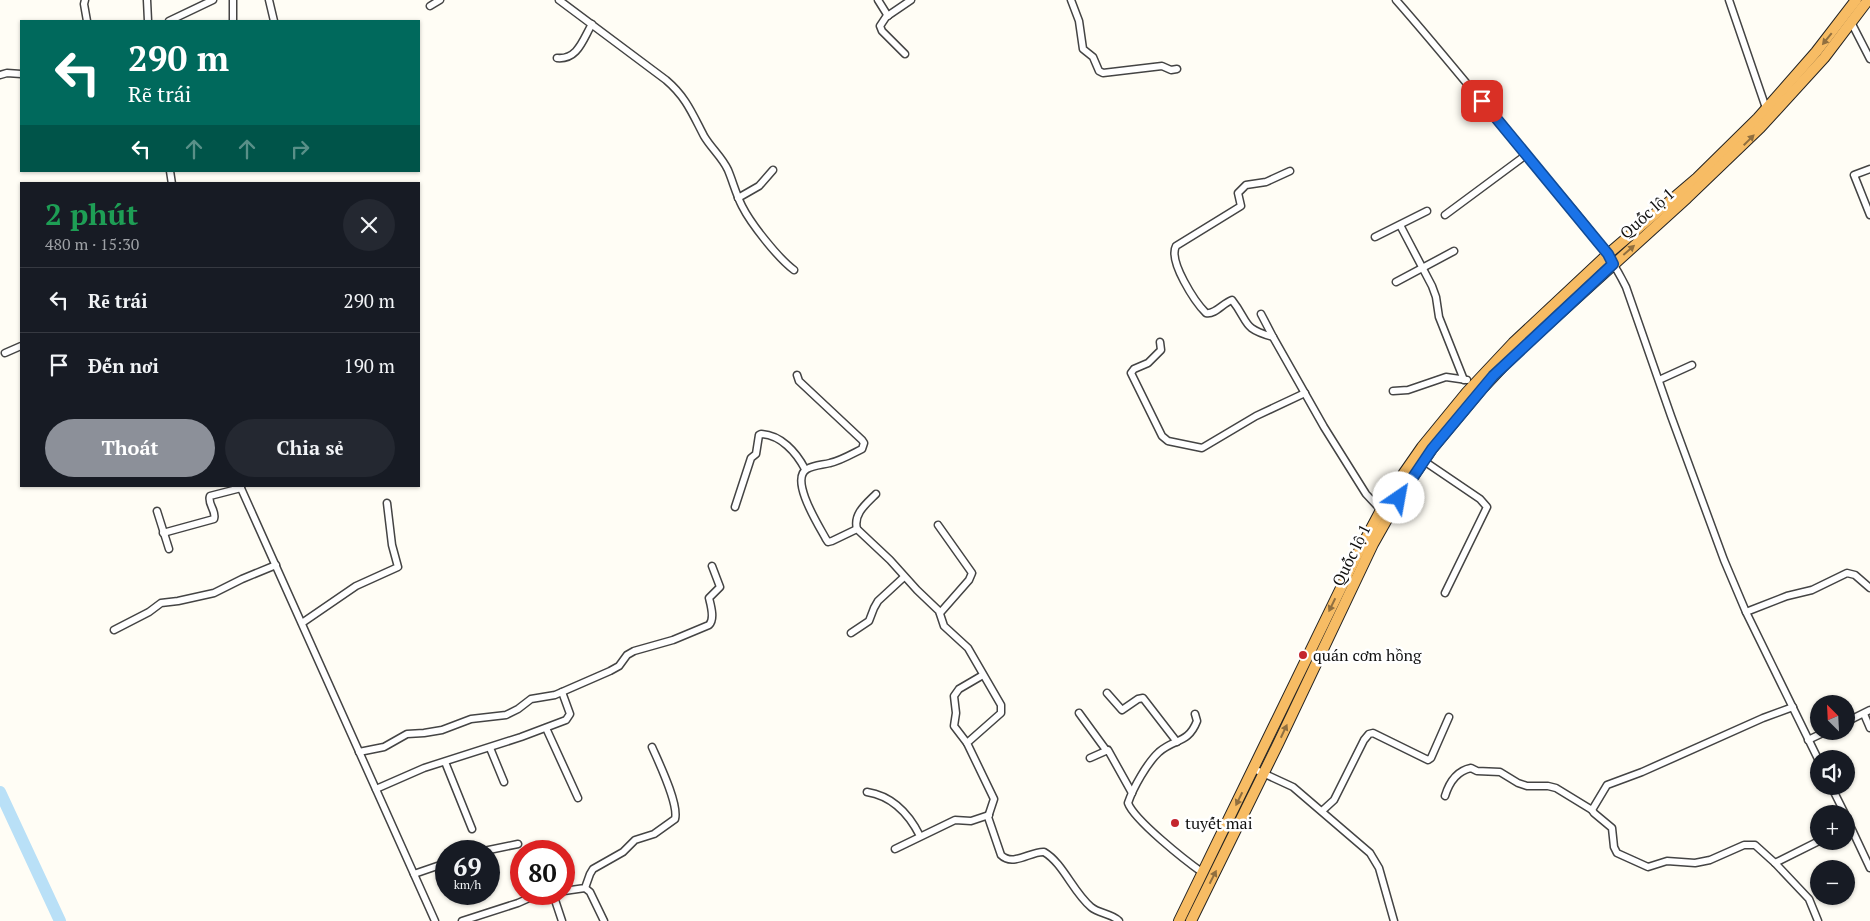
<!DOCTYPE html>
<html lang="vi">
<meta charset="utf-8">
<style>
body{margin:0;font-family:"PT Serif",serif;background:#242831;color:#f1f3f6;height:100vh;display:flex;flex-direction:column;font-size:19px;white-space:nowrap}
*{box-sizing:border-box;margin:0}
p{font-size:16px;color:#9ea1a6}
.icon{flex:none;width:28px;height:28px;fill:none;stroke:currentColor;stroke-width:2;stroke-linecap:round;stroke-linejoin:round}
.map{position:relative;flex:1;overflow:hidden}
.side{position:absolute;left:20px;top:182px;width:400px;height:305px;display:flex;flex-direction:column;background:#171b24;border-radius:0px;box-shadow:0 1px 4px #0004}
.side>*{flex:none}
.guide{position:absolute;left:20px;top:20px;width:400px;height:152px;border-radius:0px;box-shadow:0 1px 4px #0004;background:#00695c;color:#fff;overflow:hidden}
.needle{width:32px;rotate:336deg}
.tools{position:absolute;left:1810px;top:695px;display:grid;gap:10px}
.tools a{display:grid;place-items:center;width:45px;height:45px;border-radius:50%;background:#171b24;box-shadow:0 1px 4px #0004;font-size:25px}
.speed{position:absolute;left:435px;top:840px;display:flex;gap:10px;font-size:25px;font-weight:700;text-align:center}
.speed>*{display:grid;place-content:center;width:65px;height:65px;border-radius:50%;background:#171b24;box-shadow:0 1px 4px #0004;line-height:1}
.speed small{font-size:12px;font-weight:400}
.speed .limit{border:8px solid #d22;background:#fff;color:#111}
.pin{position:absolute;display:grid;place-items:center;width:42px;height:42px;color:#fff;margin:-21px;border-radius:10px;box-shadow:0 2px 8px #0006}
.me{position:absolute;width:55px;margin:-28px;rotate:33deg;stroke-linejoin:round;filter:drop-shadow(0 0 4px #0008)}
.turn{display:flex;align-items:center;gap:18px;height:105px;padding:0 25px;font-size:22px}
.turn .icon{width:65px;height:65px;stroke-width:2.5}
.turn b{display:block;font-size:35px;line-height:42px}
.lanes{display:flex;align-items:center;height:48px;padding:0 25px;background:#0003;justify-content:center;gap:25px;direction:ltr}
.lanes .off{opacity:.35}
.round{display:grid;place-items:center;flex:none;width:52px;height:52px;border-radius:26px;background:#242831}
.overview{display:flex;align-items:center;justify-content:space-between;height:85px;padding:0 25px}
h1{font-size:30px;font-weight:700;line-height:38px;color:#1e9e55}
.button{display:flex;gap:10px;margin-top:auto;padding:10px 25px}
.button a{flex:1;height:58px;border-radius:30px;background:#8c9099;color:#fff;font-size:20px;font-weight:700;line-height:58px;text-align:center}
.button a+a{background:#242831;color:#f1f3f6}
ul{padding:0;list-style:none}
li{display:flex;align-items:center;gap:15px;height:65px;padding:0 25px;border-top:1px solid #363941}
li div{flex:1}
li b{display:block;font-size:19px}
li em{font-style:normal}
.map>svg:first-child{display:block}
</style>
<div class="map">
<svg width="1870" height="921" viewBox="0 0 1870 921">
<rect width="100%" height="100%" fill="#fffdf5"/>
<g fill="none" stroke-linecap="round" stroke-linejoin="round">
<polyline stroke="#b9e0f7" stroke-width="12" points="0,792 60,921"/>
<defs>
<g id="minor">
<polyline points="85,0 84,4 87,21"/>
<polyline points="147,0 148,21"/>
<polyline points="269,0 274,21"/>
<path d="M559 0 666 80C686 97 692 113 704 136 711 148 722 157 728 170 733 182 736 194 742 206 751 224 778 258 794 270"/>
<polyline points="878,0 888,16"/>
<polyline points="1071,0 1079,21 1083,49 1093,57 1099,71 1103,73 1162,66 1171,70 1177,69"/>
<path d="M1396 0C1441 51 1484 105 1528 157 1562 198 1602 238 1626 287L1671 416 1724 560 1746 612 1819 761"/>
<polyline points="1729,0 1766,108"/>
<polyline points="430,6 440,0"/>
<polyline points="169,21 213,0"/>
<polyline points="233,21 233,0"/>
<polyline points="1851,22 1870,59"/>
<polyline points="905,54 882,31 880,26 886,17 911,0"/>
<path d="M557 58C578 60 583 39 592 24"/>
<polyline points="0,75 7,73 21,74"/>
<polyline points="1870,169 1854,175 1870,215"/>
<polyline points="170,171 172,184"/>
<path d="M1290 171 1266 182 1246 185 1238 193 1241 206 1176 246C1168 261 1195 302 1206 313 1215 315 1223 303 1232 300 1250 323 1241 328 1273 337L1324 427 1366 494 1381 510"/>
<polyline points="738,198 759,186 773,170"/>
<polyline points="1445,215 1526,155"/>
<polyline points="1400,225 1432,286 1436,297 1439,317 1464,380"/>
<polyline points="1375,237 1427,211"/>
<polyline points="1396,282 1454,251"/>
<polyline points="1261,314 1273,337"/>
<polyline points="1160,342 1161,350 1148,363 1134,369 1131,373 1162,436 1168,441 1202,448 1256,416 1305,393"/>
<polyline points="5,353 21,346"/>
<path d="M797 375 799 381 862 440 864 443 862 449C852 454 840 461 830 463 822 465 814 465 807 469 789 479 819 526 826 539L828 542 832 541 857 529 890 560 917 590 939 611 944 626 968 648 1001 705V713L967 743 994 799 988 817 1001 855C1013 867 1031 851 1044 852 1063 863 1073 892 1091 907 1099 914 1111 913 1119 921"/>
<polyline points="1659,380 1692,365"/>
<polyline points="1393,391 1408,390 1446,377 1467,380"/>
<polyline points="1424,461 1480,499 1487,507 1445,593"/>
<polyline points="240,486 435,921"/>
<path d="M735 507 751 458 756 454 759 435 761 434C781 435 796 452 805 469"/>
<polyline points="157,511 169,549"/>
<polyline points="938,525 972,573 969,580 940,613"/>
<path d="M857 529C853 514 866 504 876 494"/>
<path d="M163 533 214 519C217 511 207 504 210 496L241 488"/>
<polyline points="1746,612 1787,596 1812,590 1847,573 1855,575 1870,588"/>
<polyline points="302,623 356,586 398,567 392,545 387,503"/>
<polyline points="114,630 149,612 161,603 178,601 214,593 242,579 276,565"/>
<polyline points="851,633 869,621 874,608 878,601 904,577"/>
<polyline points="1107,693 1122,710 1138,699 1143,698 1177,742"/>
<polyline points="1793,707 1763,718 1642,772 1607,785 1592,810 1594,813 1612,828 1614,847 1617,853 1648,867 1667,861 1695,863 1710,860 1744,845 1755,845 1775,863 1809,899 1818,921"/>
<polyline points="1079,713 1106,750"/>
<path d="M1195 714 1197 721C1188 744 1175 738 1159 752 1147 763 1133 788 1128 803 1134 820 1186 861 1203 873"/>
<polyline points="1864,714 1870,728"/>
<polyline points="1846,722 1870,710"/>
<polyline points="546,728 578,798"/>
<polyline points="1808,740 1827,731"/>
<polyline points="967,743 954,726 956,713 954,696 959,689 983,675"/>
<polyline points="490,748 504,782"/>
<path d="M359 752 384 747 407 734 424 733 442 730 471 719 506 715 518 709 531 699 555 695 610 671 619 666 627 655 634 651 673 640 709 625C715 619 711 606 709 598L720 587 712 566"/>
<polyline points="1090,758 1108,750 1132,793"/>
<polyline points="445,762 472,829"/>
<polyline points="1254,769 1293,787 1370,853 1379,868 1394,921"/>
<polyline points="1831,786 1845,814"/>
<polyline points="376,789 424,768 521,737 566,720 570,714 562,692"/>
<path d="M867 792C892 796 909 814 920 836"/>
<path d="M1445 796C1449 783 1456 771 1471 768L1477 771 1500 772 1518 783 1527 786H1548L1556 788 1592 810"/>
<polyline points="1322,811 1334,800 1364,740 1369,734 1373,733 1428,760 1431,758 1449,717"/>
<polyline points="1846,817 1870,868"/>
<polyline points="895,849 955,820 971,821 989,815"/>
<polyline points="484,851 518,844"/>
<polyline points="1775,863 1819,841"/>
<polyline points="414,874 446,863"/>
<polyline points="585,888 590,892 604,921"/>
<path d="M564 891 585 888 590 874 593 869 623 852 635 840 654 834 675 819C679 804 659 763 652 747"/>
<polyline points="553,894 562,921"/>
<polyline points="462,921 518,903 536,895 545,894"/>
</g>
<g id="trunk">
<polyline points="1179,921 1356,557 1390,493 1422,447 1467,392 1513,343 1608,254 1697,178 1758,118 1816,52 1856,0"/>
<polyline points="1191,921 1278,744 1373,544 1399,498 1432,449 1482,389 1513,356 1687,198 1760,128 1824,58 1868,0"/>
</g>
</defs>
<use href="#minor" stroke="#444" stroke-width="9"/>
<use href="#trunk" stroke="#222" stroke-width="12"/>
<use href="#minor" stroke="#fff" stroke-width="6"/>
<use href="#trunk" stroke="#f7bc64" stroke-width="10"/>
</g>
<defs><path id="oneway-solid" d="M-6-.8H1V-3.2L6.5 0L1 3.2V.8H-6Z" transform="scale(1.25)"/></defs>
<g fill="#906f3f">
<use href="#oneway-solid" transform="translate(1827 39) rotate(129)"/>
<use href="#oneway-solid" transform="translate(1749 140) rotate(-45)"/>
<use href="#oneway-solid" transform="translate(1629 250) rotate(-41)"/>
<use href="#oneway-solid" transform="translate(1332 605) rotate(116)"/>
<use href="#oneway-solid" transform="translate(1284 731) rotate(-65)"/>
<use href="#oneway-solid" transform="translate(1239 799) rotate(116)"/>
<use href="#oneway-solid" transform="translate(1213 877) rotate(-63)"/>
</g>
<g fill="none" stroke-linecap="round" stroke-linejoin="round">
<defs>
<polyline id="route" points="1399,498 1432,449 1493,376 1613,264 1608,254 1482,101"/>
</defs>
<use href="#route" stroke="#114b97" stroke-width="12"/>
<use href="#route" stroke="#1a73e8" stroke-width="9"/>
</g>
<g fill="#c4262e" stroke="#fff" stroke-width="2">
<circle cx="1303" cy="655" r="5"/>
<circle cx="1175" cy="823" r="5"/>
</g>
<g text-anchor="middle" stroke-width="5" stroke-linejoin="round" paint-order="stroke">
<g font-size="16" fill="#111" stroke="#fff">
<text transform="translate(1647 213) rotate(-42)" y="6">Quốc lộ 1</text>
<text transform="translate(1351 555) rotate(-64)" y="6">Quốc lộ 1</text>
</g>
<g font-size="16" fill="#111" stroke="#fff" text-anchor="start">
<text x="1313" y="661">quán cơm hồng</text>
<text x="1185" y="829">tuyết mai</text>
</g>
</g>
</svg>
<div class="tools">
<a><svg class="needle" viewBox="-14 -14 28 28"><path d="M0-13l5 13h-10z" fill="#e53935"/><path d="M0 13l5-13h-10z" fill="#9ea1a6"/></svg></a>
<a><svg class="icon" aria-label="sound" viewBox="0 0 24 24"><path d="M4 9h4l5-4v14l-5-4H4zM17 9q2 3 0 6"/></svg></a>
<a>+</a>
<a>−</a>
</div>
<div class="speed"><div>69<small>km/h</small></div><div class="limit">80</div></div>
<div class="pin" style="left:1482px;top:101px;background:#d93025"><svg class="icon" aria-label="arrive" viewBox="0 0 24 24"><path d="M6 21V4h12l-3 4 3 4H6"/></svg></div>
<svg class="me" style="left:1399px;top:498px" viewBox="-20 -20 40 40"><circle r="19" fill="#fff"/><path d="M0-13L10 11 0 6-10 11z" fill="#1a73e8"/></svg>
<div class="guide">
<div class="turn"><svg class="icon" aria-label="left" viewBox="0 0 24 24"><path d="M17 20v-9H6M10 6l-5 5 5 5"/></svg><div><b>290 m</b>Rẽ trái</div></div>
<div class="lanes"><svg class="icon" aria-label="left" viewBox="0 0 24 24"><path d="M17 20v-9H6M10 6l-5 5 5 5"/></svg><svg class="icon off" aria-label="ahead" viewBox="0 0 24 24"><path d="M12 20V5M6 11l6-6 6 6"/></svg><svg class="icon off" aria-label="ahead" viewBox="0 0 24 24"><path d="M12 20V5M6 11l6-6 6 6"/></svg><svg class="icon off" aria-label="right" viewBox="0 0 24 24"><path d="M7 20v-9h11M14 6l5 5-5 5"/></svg></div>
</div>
<section class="side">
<div class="overview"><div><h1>2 phút</h1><p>480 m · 15:30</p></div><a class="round"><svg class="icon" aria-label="close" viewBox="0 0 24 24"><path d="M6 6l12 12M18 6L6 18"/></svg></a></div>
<ul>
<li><svg class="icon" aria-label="left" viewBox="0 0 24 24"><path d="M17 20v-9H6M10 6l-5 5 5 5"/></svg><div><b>Rẽ trái</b></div><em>290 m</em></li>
<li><svg class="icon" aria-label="arrive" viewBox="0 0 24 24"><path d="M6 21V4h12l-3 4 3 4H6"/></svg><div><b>Đến nơi</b></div><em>190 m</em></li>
</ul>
<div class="button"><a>Thoát</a><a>Chia sẻ</a></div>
</section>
</div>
